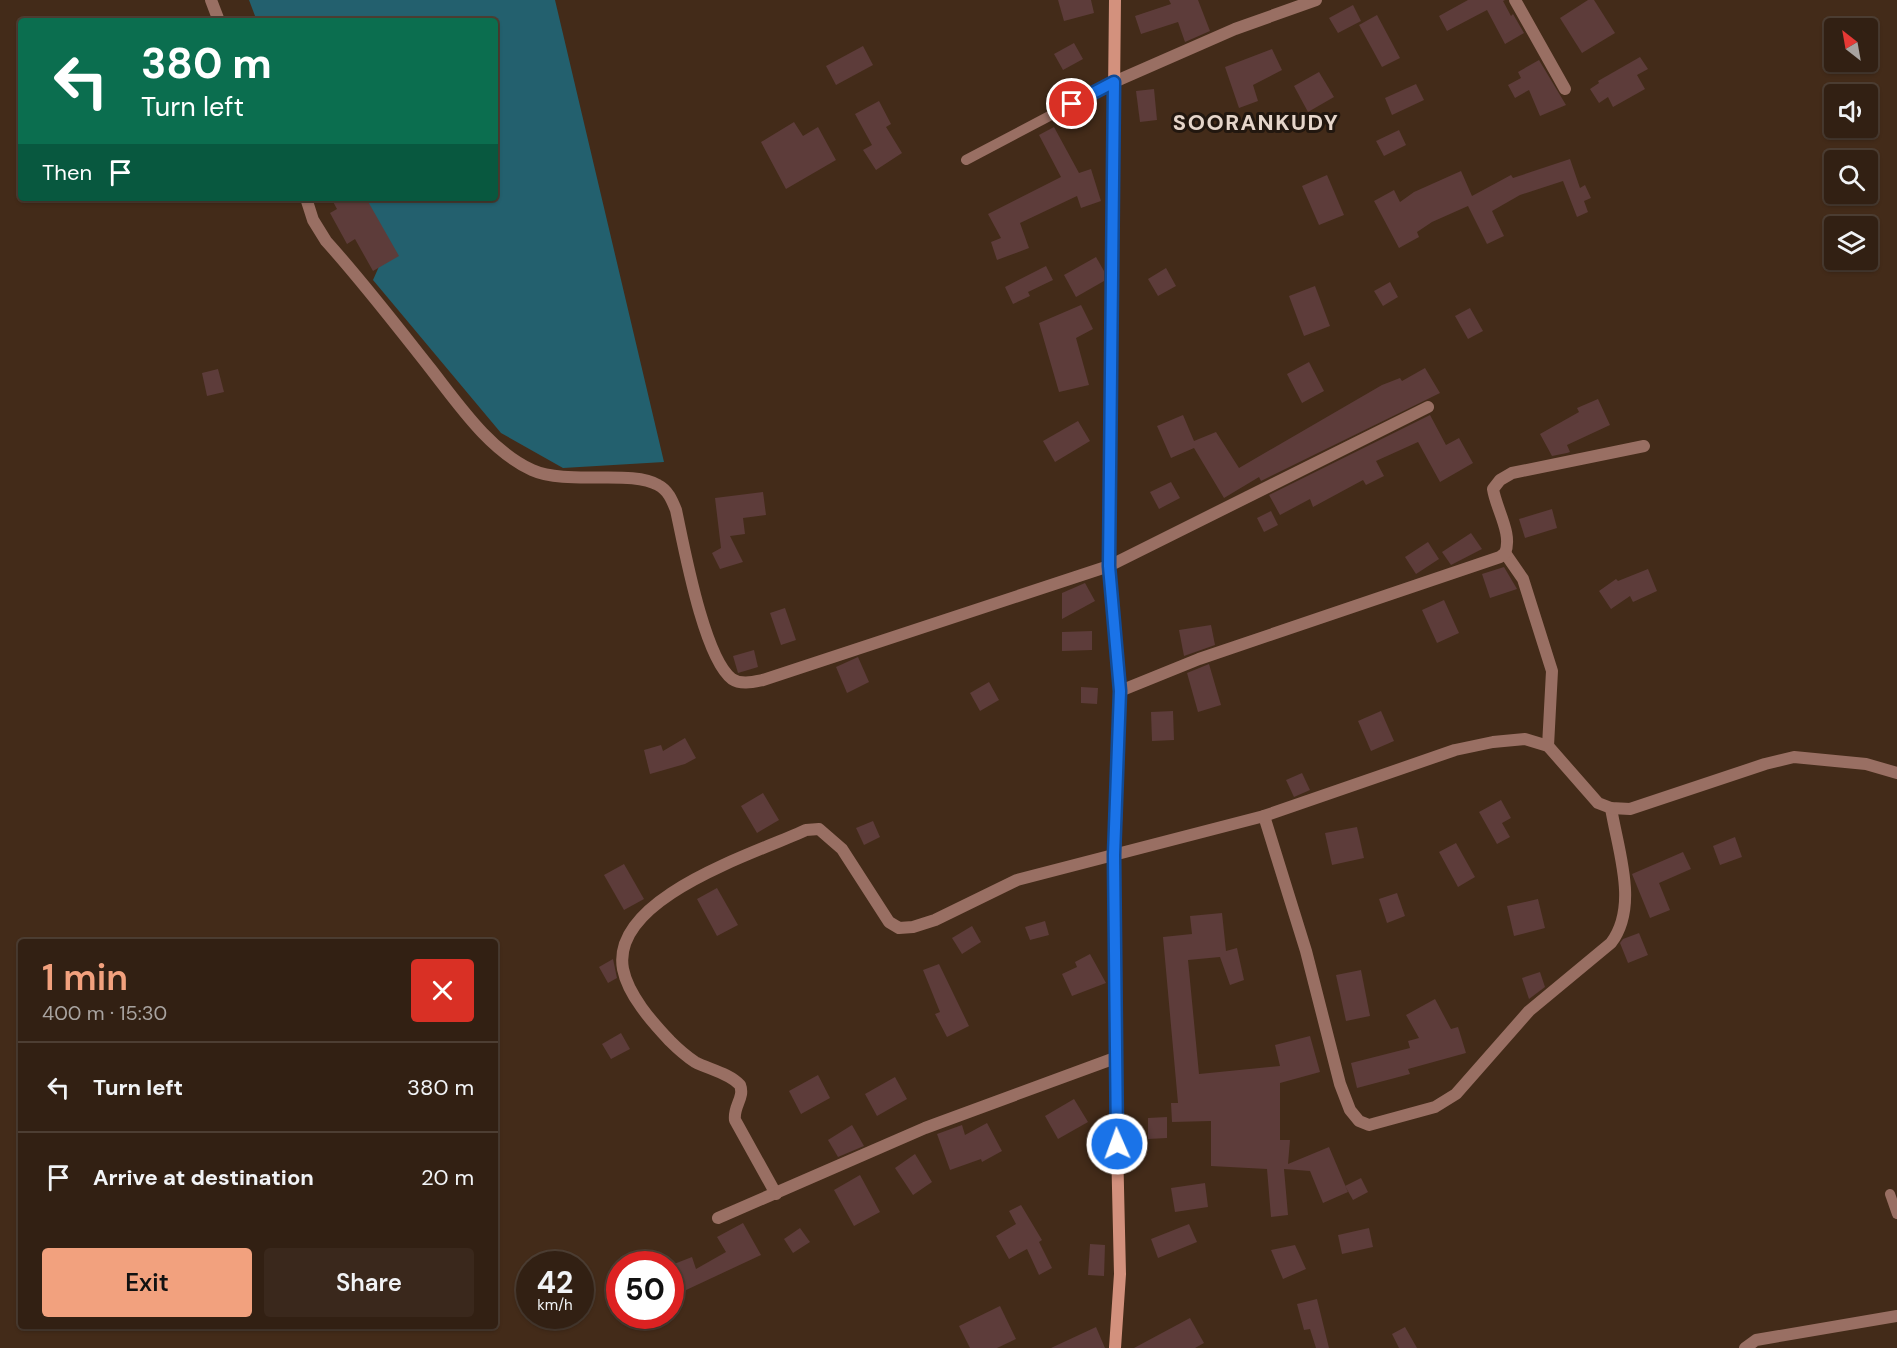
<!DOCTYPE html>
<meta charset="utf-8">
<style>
body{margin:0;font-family:"DM Sans",sans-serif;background:#3a281c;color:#f1f3f6;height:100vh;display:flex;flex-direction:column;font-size:22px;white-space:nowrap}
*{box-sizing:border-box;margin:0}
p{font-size:20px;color:#a8a3a0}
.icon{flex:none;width:33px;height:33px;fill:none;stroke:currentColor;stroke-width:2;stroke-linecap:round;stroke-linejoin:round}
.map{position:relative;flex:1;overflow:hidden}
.drawer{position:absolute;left:18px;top:939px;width:480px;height:390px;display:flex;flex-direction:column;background:#322013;border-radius:6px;box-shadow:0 2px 4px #0004,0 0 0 2px #4d3e33}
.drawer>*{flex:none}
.hud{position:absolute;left:18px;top:18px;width:480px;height:183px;border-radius:6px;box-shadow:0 2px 4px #0004,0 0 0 2px #4d3e33;background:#0b6e4f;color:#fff;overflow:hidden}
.needle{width:39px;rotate:329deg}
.fabs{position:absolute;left:1824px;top:18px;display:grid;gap:12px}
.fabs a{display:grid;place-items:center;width:54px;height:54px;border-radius:6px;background:#322013;box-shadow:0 2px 4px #0004,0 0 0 2px #4d3e33;font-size:30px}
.speed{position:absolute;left:516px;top:1251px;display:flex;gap:12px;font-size:30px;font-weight:700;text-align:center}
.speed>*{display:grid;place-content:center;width:78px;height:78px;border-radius:50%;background:#322013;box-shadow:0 2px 4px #0004,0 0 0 2px #4d3e33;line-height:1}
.speed small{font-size:15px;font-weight:400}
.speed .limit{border:9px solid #d22;background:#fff;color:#111}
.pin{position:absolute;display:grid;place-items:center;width:51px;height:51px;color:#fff;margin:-26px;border:3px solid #fff;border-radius:50%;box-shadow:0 2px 6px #0007}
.me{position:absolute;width:66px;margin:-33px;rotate:358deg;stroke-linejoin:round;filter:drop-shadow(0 0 4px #0008)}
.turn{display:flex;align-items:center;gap:21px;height:126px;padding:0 24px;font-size:27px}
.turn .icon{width:78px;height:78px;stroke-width:2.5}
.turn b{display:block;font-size:42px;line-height:51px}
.then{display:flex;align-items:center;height:57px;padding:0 24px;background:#0003;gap:12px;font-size:22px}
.round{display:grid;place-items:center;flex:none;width:63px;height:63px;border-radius:6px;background:#3a281c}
.overview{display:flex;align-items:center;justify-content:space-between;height:102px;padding:0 24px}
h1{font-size:36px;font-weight:600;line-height:45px;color:#f2a17e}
.action{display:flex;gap:12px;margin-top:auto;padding:12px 24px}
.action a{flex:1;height:69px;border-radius:6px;background:#f2a17e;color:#111;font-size:24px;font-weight:600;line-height:69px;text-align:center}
.action a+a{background:#3a281c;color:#f1f3f6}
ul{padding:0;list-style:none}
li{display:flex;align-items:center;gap:18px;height:90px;padding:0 24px;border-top:2px solid #4d3e33}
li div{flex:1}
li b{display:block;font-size:22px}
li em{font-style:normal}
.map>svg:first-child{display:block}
</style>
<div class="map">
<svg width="1897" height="1348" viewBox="0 0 1897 1348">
<rect width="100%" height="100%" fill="#432b19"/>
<polygon fill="#23606e" points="249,0 555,0 664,462 563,468 501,433 373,280 381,262 347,198 495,198 495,21 257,21"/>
<g fill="#5d3c3a">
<polygon points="1058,0 1091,0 1094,13 1064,21"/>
<polygon points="1169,0 1198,0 1210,31 1185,42 1178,22 1141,34 1135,16 1171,4"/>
<polygon points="1468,0 1505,0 1503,1 1511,16 1513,14 1524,33 1505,44 1487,10 1447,31 1439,16"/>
<polygon points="1588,0 1594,0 1615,33 1582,53 1560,18"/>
<polygon points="1353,5 1361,21 1338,33 1329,18"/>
<polygon points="1377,15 1400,58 1382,67 1359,25"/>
<polygon points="1074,43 1083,59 1063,70 1054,54"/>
<polygon points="863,46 873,65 836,85 826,66"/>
<polygon points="1272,49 1282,70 1253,85 1258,101 1239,108 1225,67"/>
<polygon points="1640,57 1648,69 1637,75 1645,89 1613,107 1608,97 1599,103 1590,89 1599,83 1598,81"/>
<polygon points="1539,60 1566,105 1540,116 1529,90 1515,98 1508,85 1521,78 1518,72"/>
<polygon points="1319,72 1334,97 1308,112 1294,86"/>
<polygon points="1416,84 1424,100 1392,115 1385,98"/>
<polygon points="1154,89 1157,120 1140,122 1136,91"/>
<polygon points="879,101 891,124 886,127 902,153 876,170 863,150 872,145 855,114"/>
<polygon points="794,122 803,136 818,127 836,160 786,189 761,142"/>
<polygon points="1054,127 1079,173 1091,169 1101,201 1081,208 1077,196 1020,223 1029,248 997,260 991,242 1001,238 988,214 1061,177 1039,135"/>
<polygon points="1399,130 1406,145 1384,156 1376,141"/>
<polygon points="1570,159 1580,188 1585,185 1591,198 1584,201 1588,212 1577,217 1563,181 1520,195 1492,211 1504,236 1487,244 1468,206 1432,222 1417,232 1419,237 1399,248 1374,201 1394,190 1400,202 1414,192 1461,171 1472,196 1511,175 1513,178"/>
<polygon points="1327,175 1344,215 1319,225 1302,186"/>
<polygon points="331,198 366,198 399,256 373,271 355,239 347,244 330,213 337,209"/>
<polygon points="1096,257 1104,271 1104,281 1076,297 1064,275"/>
<polygon points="1046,266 1053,280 1028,292 1030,296 1013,304 1005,287"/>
<polygon points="1166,268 1176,286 1158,296 1148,279"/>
<polygon points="1390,282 1398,297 1383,306 1374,291"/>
<polygon points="1315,286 1330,326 1304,336 1289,296"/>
<polygon points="1081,305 1093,329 1076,338 1089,385 1059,392 1039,323"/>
<polygon points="1470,308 1483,331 1468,339 1455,316"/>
<polygon points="1309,362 1324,391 1302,403 1287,374"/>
<polygon points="1425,368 1440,393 1261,481 1259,477 1224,498 1194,448 1171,458 1157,426 1183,415 1194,441 1216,432 1239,468 1382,385 1400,378 1402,381"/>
<polygon points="218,369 224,392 207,396 202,373"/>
<polygon points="1598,399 1610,425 1567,445 1570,452 1567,453 1552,456 1540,434 1579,412 1577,408"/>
<polygon points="1430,415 1446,445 1459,438 1473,463 1440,482 1418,442 1376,461 1384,476 1366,485 1363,480 1313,507 1310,499 1280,515 1269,495"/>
<polygon points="1078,421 1090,441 1055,462 1043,441"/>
<polygon points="1171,482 1180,498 1159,509 1150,492"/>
<polygon points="763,492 766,515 743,518 745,534 730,536 743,562 720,569 712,553 721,548 715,498"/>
<polygon points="1552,509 1557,528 1525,538 1519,519"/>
<polygon points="1271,511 1278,525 1264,532 1257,518"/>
<polygon points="1471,533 1482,549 1451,565 1442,552"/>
<polygon points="1428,542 1439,559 1416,574 1405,557"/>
<polygon points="1504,567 1517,589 1490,598 1482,574"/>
<polygon points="1648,569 1657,591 1633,602 1630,596 1611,609 1599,591 1616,579 1618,581"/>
<polygon points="1085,583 1095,601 1062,619 1062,593"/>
<polygon points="1444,600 1459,633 1437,643 1422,610"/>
<polygon points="785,608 796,640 781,645 770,613"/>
<polygon points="1211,625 1215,645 1184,656 1179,630"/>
<polygon points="1092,631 1092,650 1062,651 1062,632"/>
<polygon points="754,650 758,667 738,673 733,656"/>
<polygon points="858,657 869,682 847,693 836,667"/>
<polygon points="1209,664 1221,705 1198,712 1187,673"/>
<polygon points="989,682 999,700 980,711 970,693"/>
<polygon points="1081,687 1098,688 1097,704 1081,703"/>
<polygon points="1173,711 1174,740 1152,741 1151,712"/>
<polygon points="1381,711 1394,741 1371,751 1358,721"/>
<polygon points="685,738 696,758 685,764 650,774 644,750 661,745 663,751"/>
<polygon points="1302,773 1310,790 1294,797 1286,780"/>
<polygon points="763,793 779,820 757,833 741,806"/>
<polygon points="1501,800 1511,818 1502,823 1510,837 1497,844 1479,812"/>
<polygon points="873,821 880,837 864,845 856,828"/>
<polygon points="1357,827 1364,858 1332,865 1325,833"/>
<polygon points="1735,837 1742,857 1720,865 1713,846"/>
<polygon points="1456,843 1475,877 1458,887 1439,852"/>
<polygon points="1683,852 1691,869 1659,883 1670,910 1650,918 1632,874"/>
<polygon points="624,864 644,899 624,910 604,875"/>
<polygon points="717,888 738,925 717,936 697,899"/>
<polygon points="1397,893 1405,916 1387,923 1379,899"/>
<polygon points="1538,899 1545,928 1514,936 1507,906"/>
<polygon points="1222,913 1226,951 1237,948 1244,980 1230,985 1220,957 1188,960 1199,1074 1280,1066 1275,1045 1310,1036 1320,1072 1280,1083 1280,1140 1290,1140 1288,1164 1329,1147 1348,1192 1323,1203 1310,1171 1284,1169 1288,1215 1271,1217 1267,1169 1211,1166 1211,1121 1172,1122 1171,1103 1178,1103 1163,937 1192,934 1190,916"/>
<polygon points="1045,921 1049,935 1030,940 1025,927"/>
<polygon points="972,926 981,942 962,954 952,938"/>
<polygon points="1639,933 1648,955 1628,963 1620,943 1623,939"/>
<polygon points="1090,954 1106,983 1072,996 1062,974 1077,967 1075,962"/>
<polygon points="613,959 617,978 608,983 599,967"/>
<polygon points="939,964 969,1026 947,1037 935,1014 940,1012 923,970"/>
<polygon points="1361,970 1370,1016 1346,1021 1336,975"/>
<polygon points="1540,972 1545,987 1529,999 1522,978"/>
<polygon points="1435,999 1451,1029 1458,1027 1466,1053 1408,1069 1410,1074 1357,1088 1351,1063 1410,1048 1408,1041 1419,1038 1406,1015"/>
<polygon points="621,1033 630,1049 611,1059 602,1044"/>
<polygon points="818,1075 830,1098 801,1114 789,1091"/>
<polygon points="895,1077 907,1099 877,1116 865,1094"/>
<polygon points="1074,1099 1088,1122 1058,1139 1045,1116"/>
<polygon points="1167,1117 1167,1138 1148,1139 1148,1118"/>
<polygon points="987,1123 1002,1151 982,1162 981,1159 950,1170 937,1134 962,1125 965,1135"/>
<polygon points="852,1125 864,1146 838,1157 828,1140"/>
<polygon points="915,1154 932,1182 913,1195 895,1168"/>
<polygon points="860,1175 880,1212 854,1226 834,1190"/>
<polygon points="1361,1178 1368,1192 1353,1200 1345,1186"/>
<polygon points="1205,1183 1208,1207 1175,1212 1171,1188"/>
<polygon points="1021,1205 1042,1240 1039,1242 1052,1268 1039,1275 1027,1249 1009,1259 996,1236 1016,1224 1009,1211"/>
<polygon points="743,1223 761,1255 684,1291 674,1264 692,1257 696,1269 726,1252 717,1237"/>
<polygon points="1189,1224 1197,1242 1158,1258 1151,1239"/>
<polygon points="800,1228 810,1242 793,1253 784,1239"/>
<polygon points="1369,1228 1373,1247 1342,1254 1338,1235"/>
<polygon points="1090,1244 1105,1245 1104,1276 1088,1275"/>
<polygon points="1295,1245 1306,1269 1283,1279 1271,1250"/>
<polygon points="1317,1299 1329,1348 1316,1348 1310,1329 1304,1330 1297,1304"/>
<polygon points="1000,1306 1016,1339 997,1348 970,1348 959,1326"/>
<polygon points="1190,1318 1204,1343 1195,1348 1134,1348"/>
<polygon points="1096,1327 1105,1348 1051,1348"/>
<polygon points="1405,1327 1417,1348 1399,1348 1392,1334"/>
</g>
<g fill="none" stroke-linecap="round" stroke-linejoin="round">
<g stroke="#996f63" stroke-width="10">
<polyline points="966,160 1114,82"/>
<polyline points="1890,1194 1897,1214"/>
</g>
<g stroke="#996f63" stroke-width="12">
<polyline points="211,0 219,21"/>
<polyline points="1515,0 1565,89"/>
<polyline points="1114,82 1235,29 1316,0"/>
<path d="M306 198 313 220 326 241C363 282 396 325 430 368 459 405 489 450 532 470 567 486 632 469 658 485 668 490 672 500 676 510 684 547 704 658 732 679 741 685 753 682 763 680L1109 566 1428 407"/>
<polyline points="1505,553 1523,579 1552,671 1548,746"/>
<path d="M1120 691 1199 659 1500 557 1505 553C1513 534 1496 509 1493 489L1500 480 1512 473 1644 446"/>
<path d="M1264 816 1306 951 1340 1084 1350 1110 1359 1121 1369 1125 1435 1107 1456 1094 1529 1011 1611 943C1639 906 1618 851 1611 808"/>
<path d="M776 1194 735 1120C733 1106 745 1098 740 1085 729 1073 708 1069 695 1062 686 1056 678 1049 670 1041 652 1022 628 995 623 969 610 897 757 853 806 830L819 829 842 849 889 922 899 928 913 927 935 920 1017 880 1264 816 1455 750 1493 742 1525 739 1548 746 1598 803 1611 808 1630 809 1765 764 1794 757 1866 764 1897 773"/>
<polyline points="718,1218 925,1128 1115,1058"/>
<polyline points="1745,1348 1756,1340 1897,1316"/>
</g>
<polyline stroke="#d3917d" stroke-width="12" points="1115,1348 1120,1274 1115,1058 1115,855 1120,691 1109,566 1115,0"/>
</g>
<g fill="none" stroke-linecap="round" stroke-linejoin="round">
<defs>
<polyline id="route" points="1072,104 1114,82 1109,566 1120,691 1114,855 1117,1144"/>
</defs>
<use href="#route" stroke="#114b97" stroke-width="15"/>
<use href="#route" stroke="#1a73e8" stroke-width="10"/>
</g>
<g text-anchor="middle" stroke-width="6" stroke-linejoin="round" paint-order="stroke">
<g font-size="22" font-weight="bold" letter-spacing="1.5" fill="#e5d5ca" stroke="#22170f">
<text x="1256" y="130">SOORANKUDY</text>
</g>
</g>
</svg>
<div class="fabs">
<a><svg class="needle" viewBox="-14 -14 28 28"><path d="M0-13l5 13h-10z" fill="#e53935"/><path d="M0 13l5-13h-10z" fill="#a8a3a0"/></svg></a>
<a><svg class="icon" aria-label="sound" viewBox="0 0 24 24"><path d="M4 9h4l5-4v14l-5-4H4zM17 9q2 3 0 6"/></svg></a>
<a><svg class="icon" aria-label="search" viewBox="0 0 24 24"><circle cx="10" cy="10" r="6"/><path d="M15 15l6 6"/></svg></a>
<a><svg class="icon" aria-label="layers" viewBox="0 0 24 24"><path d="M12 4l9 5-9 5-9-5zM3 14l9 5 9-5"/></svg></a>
</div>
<div class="speed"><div>42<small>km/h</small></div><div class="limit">50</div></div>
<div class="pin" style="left:1072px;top:104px;background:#d93025"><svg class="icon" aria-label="arrive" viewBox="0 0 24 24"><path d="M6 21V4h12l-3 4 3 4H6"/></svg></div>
<svg class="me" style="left:1117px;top:1144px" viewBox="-20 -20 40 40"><circle r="17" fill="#1a73e8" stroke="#fff" stroke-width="3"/><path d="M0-11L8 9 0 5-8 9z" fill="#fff"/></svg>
<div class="hud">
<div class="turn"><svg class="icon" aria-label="left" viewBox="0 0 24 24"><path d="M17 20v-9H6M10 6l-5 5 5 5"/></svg><div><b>380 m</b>Turn left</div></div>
<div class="then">Then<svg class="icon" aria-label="arrive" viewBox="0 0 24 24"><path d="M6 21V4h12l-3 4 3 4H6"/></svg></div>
</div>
<section class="drawer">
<div class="overview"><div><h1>1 min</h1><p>400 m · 15:30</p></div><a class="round" style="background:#d93025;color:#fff"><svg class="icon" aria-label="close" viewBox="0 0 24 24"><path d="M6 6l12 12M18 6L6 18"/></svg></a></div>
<ul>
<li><svg class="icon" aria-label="left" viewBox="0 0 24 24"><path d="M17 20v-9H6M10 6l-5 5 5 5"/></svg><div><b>Turn left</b></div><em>380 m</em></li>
<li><svg class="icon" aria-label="arrive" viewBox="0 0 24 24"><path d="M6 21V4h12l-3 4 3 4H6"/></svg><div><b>Arrive at destination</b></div><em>20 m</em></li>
</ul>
<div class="action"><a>Exit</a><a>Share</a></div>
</section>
</div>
